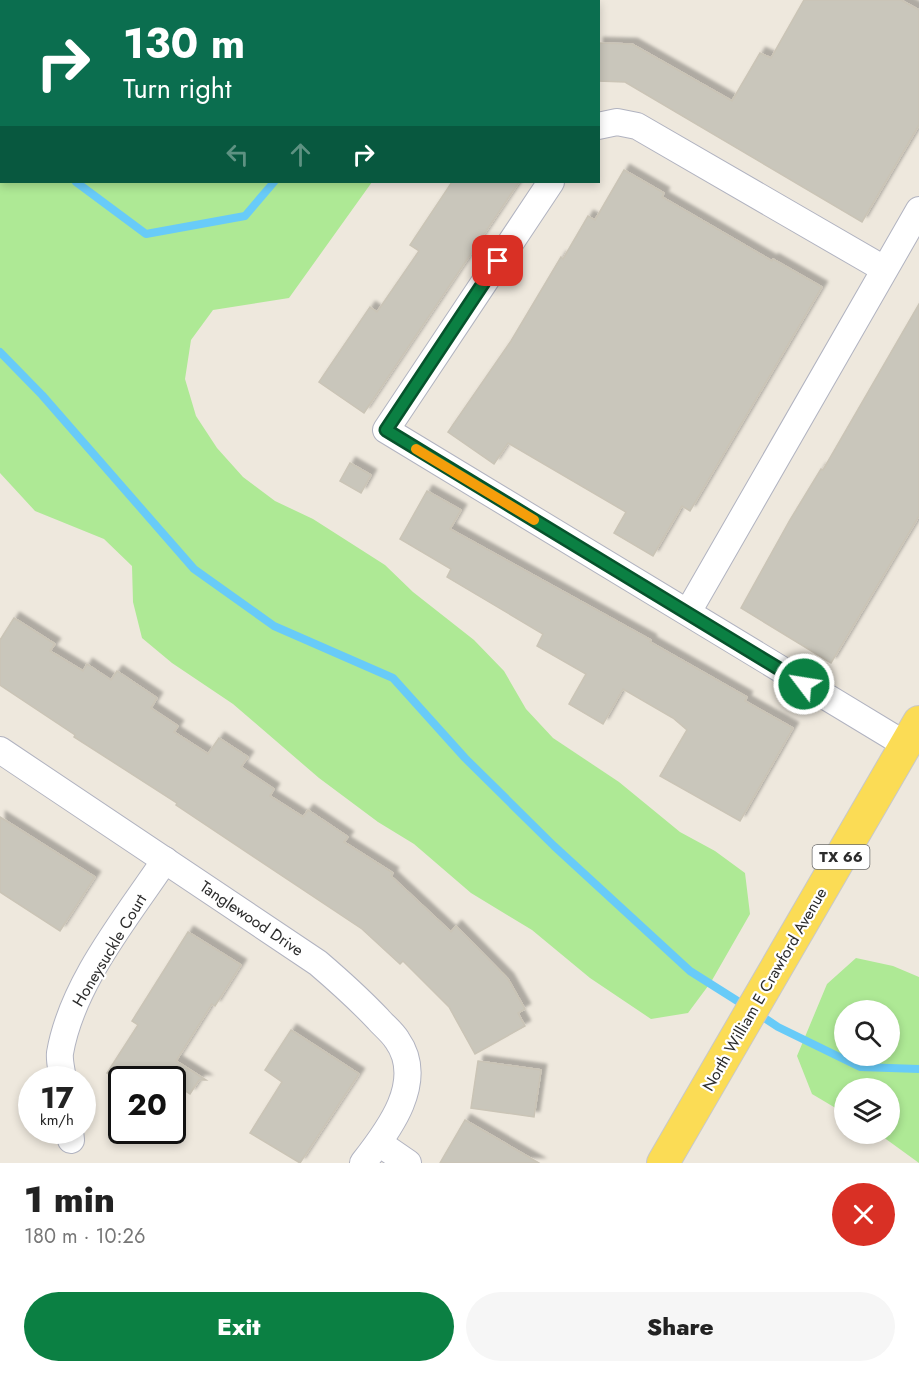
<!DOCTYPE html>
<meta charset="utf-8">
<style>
body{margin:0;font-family:Jost,sans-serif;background:#f6f6f6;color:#222;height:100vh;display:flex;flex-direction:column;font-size:22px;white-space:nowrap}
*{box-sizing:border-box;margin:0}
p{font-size:20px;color:#767676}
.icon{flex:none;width:33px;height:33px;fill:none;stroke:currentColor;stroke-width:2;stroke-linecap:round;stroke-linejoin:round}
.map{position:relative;height:1163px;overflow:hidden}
.sheet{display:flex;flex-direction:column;background:#fff;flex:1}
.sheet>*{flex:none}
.hud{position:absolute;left:0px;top:0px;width:600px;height:183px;box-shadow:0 3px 9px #0003;background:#0b6e4f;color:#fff;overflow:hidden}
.fabs{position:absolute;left:834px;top:1000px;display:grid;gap:12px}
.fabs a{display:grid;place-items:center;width:66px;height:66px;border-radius:50%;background:#fff;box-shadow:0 3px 9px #0003;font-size:30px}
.speed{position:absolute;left:18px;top:1066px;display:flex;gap:12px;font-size:30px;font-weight:700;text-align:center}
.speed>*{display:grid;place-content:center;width:78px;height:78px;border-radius:50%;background:#fff;box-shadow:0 3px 9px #0003;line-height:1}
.speed small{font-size:15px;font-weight:400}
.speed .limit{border:3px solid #111;border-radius:9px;background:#fff;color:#111}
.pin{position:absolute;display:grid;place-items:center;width:51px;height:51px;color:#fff;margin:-26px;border-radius:12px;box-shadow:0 3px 9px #0006}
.me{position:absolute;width:66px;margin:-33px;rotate:301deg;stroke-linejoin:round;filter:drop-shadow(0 0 4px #0008)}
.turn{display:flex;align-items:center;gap:21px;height:126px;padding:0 24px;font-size:27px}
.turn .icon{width:78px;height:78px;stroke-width:2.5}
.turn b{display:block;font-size:42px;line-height:51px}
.lanes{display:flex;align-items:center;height:57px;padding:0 24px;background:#0003;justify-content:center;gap:30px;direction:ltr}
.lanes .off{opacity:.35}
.round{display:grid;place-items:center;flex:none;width:63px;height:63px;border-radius:32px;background:#f6f6f6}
.overview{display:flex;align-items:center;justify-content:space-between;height:102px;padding:0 24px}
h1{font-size:36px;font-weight:800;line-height:45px}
.button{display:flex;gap:12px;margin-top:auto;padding:12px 24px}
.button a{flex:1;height:69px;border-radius:36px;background:#0b8043;color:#fff;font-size:24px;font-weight:800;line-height:69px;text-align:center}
.button a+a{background:#f6f6f6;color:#222}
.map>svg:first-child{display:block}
</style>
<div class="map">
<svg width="919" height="1163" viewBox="0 0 919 1163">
<defs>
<filter id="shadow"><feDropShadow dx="5.5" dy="-5.5" stdDeviation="1.5" flood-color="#0004"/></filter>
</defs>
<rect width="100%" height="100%" fill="#eee8dd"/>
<g fill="#aee995" fill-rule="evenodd">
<polygon points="0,61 2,182 372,182 289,298 213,310 191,340 185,379 196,416 217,448 243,477 275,501 313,519 385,565 413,592 474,640 504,671 526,709 553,738 619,782 680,832 715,851 745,873 750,914 711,982 688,1013 651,1019 590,978 532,930 471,893 414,844 378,822 319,778 233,704 172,663 142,638 133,602 132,566 104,539 35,511 0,473"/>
<path d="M856 958 893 966 919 977V1163L879 1134H890V1089H844V1113L812 1094 797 1056 827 984ZM844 1011H890V1056H844Z"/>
</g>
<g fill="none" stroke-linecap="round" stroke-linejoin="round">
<g stroke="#68cbf8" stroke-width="8">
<polyline points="407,2 407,0"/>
<polyline points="0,134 2,135"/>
<polyline points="76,182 146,234 245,216 274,182"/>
<polyline points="0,352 42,395 194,569 274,626 393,678 465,758 554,846 690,971 747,1007"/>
<polyline points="757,1013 778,1027 860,1067 919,1069"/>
</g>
</g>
<g fill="#c9c6bb" stroke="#cac4b6" stroke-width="1.5" filter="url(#shadow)">
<polygon points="804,0 901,0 919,10 919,125 862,222 625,82 598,81 598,43 632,44 732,101 760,53 771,58"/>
<polygon points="624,170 664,193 662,197 772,261 773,259 822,287 690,511 682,506 653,556 614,533 626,512 508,443 494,464 448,432 511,341 561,257 563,259 588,216 595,220"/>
<polygon points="452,182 519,182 364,413 319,382 370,307 377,312 419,251 410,245"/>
<polygon points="919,304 919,516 831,663 741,608 790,520 821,469 823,470"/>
<polygon points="350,463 371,475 361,493 340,481"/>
<polygon points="427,491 461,510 450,529 651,640 650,642 747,697 745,701 793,728 740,821 660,776 687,730 673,718 623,689 603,724 569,704 586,674 537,646 543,634 447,577 451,569 400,539"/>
<polygon points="14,618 55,644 50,651 83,671 87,664 111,680 117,671 157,698 151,708 178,726 174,732 208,754 219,738 248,757 241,767 274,789 270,796 303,817 308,810 348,837 344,842 393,873 391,876 451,932 456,926 508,979 525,1009 518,1013 525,1026 475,1054 449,1007 403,961 400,964 362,929 176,805 177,803 74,737 75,735 0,685 0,640"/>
<polygon points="0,817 95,877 60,931 0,892"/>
<polygon points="188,932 241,965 215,1006 212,1004 176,1061 206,1080 199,1080 190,1094 172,1082 172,1080 118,1080 107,1073 138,1025 132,1021"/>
<polygon points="291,1030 359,1074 300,1163 250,1133 282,1082 265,1070"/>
<polygon points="478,1061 541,1070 534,1117 471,1108"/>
<polygon points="465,1120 539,1163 440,1163"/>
</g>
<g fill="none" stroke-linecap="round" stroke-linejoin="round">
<defs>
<g id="minor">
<polyline points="598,126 617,122 637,126 884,269"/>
<polyline points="551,182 386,430 906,745"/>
<polyline points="688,612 919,210"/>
<path d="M0 750 318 963C339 981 359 999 378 1019 384 1026 392 1032 397 1040 426 1081 389 1130 363 1163"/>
<path d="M63 1080C62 1071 59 1061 60 1053 72 983 127 917 165 860"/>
<polyline points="70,1131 71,1140"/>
<polyline points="379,1143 408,1163"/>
</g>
<polyline id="major" points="663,1163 919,722"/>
</defs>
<use href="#minor" stroke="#b1b3c0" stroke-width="28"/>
<use href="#major" stroke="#c8c8c8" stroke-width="34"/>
<use href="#minor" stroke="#fff" stroke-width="26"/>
<use href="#major" stroke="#fbdc55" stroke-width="32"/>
</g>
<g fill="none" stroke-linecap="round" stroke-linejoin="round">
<defs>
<polyline id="route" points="498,261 386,430 804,684"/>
</defs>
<use href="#route" stroke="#07532c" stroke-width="15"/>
<use href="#route" stroke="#0b8043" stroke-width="10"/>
<polyline stroke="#f59e0b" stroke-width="10" points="416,449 534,520"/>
</g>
<g text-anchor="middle" stroke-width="4.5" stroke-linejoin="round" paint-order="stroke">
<rect fill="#fff" stroke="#6b6b6b" stroke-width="1.5" x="812.5" y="845" width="57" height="24" rx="4.5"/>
<g font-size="15" font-weight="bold" fill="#2c2c2c">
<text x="841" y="862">TX 66</text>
</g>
<g font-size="16" fill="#2c2c2c" stroke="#fff">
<text transform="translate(252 918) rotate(34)" y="6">Tanglewood Drive</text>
<text transform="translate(109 950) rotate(-59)" y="6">Honeysuckle Court</text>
<text transform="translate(764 989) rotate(-60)" y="6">North William E Crawford Avenue</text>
</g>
</g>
</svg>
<div class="fabs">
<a><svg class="icon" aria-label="search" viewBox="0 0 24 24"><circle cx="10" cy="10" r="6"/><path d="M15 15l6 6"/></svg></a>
<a><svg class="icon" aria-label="layers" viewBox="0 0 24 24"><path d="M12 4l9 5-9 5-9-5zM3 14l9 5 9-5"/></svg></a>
</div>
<div class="speed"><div>17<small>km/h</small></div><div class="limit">20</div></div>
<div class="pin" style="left:498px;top:261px;background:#d93025"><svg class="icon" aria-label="arrive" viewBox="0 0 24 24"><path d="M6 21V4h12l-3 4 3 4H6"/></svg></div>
<svg class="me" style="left:804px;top:684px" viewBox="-20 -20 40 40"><circle r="17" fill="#0b8043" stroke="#fff" stroke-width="3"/><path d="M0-11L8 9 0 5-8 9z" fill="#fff"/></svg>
<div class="hud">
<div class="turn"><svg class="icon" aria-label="right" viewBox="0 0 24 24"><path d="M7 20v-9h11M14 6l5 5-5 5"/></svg><div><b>130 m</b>Turn right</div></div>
<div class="lanes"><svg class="icon off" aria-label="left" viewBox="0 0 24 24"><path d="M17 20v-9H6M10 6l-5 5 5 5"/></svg><svg class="icon off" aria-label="ahead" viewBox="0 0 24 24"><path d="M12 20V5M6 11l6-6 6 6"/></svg><svg class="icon" aria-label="right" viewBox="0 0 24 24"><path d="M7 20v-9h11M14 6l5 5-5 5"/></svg></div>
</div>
</div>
<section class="sheet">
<div class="overview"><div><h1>1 min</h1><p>180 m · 10:26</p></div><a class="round" style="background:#d93025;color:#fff"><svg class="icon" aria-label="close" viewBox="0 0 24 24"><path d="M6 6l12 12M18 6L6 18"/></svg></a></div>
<div class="button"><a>Exit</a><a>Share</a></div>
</section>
